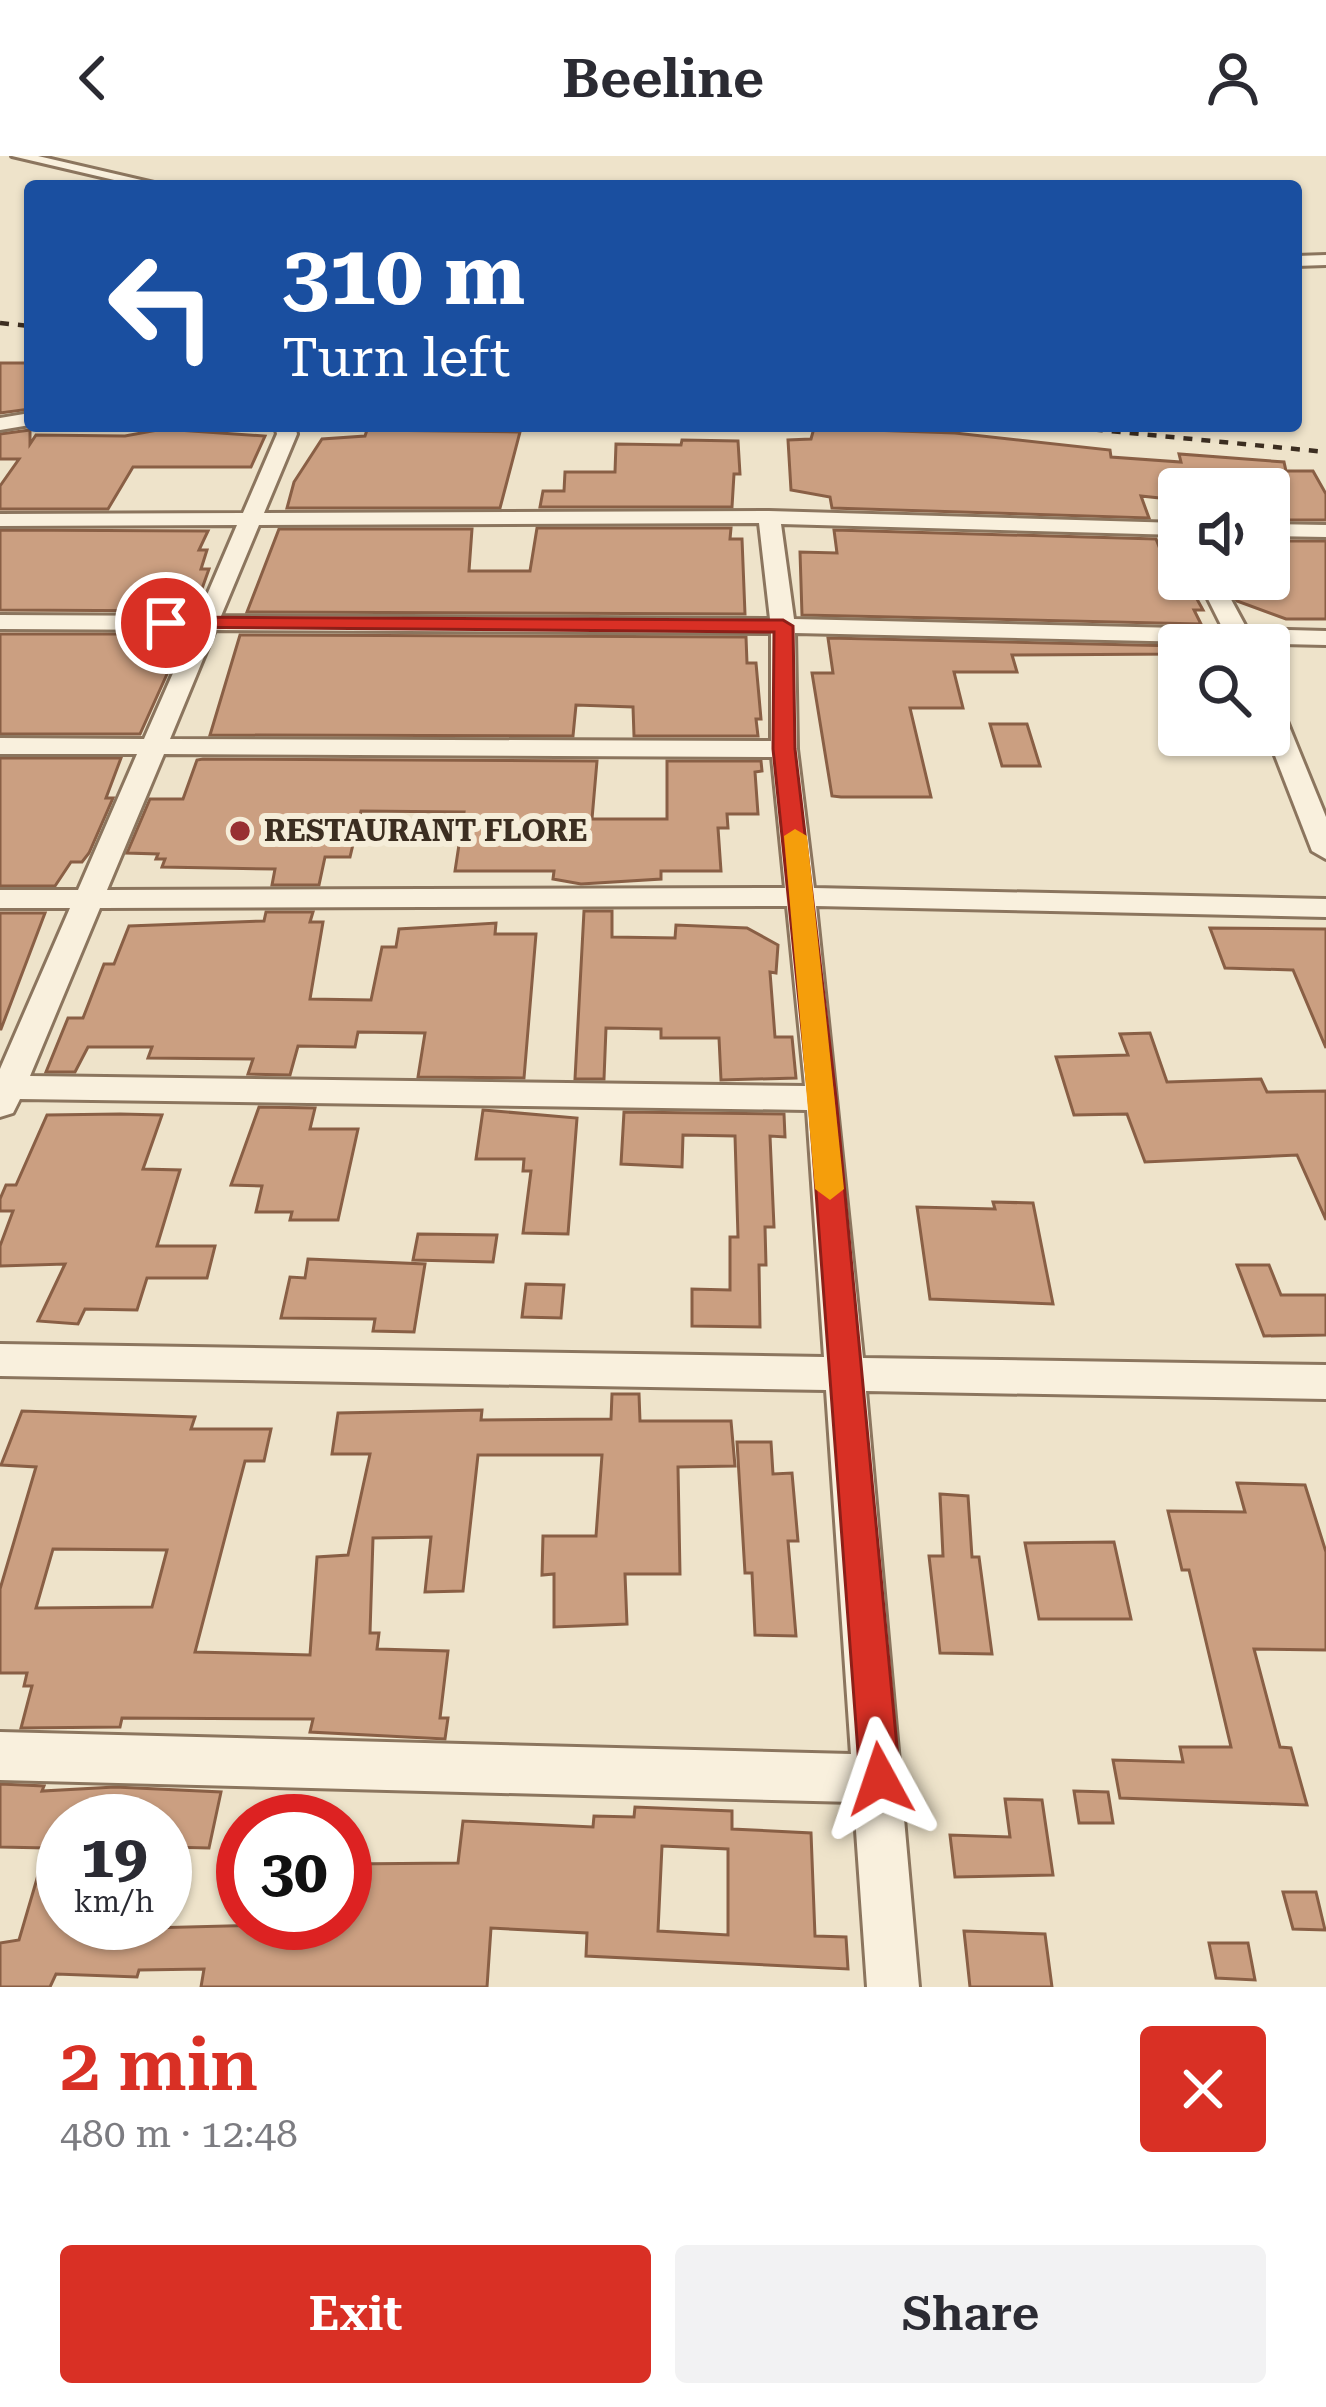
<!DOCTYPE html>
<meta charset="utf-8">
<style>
body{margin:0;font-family:"Roboto Serif",serif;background:#f2f2f3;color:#2b2b33;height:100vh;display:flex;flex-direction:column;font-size:45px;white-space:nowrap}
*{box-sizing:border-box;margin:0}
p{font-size:39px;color:#7c7c81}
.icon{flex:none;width:66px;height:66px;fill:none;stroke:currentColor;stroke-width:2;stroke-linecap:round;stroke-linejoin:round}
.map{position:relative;height:1831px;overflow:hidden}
.drawer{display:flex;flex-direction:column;background:#fff;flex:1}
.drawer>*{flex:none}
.guide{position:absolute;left:24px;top:24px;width:1278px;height:252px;border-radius:12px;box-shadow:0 3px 9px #0004;background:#1a4fa0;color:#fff;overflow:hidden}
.tools{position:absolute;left:1158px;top:312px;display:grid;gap:24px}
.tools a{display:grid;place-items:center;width:132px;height:132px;border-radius:12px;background:#fff;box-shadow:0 3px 9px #0004;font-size:60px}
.speed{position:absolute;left:36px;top:1638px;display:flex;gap:24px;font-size:60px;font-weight:700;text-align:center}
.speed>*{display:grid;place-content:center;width:156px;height:156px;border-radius:50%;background:#fff;box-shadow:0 3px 9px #0004;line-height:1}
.speed small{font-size:30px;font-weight:400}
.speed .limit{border:18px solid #d22;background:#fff;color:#111}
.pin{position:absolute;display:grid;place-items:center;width:102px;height:102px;color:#fff;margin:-51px;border:6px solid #fff;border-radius:50%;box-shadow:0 3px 12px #0007}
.me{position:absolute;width:132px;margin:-66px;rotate:355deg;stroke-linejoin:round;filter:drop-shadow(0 0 9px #0008)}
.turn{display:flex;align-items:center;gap:42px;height:252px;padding:0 60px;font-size:54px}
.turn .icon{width:156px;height:156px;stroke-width:2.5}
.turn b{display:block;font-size:84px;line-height:102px}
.round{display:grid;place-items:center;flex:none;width:126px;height:126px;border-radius:12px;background:#f2f2f3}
.headline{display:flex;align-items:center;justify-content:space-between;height:204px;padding:0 60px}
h1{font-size:72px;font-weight:600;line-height:90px;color:#d93025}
.primary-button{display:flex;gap:24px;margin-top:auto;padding:24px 60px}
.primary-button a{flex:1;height:138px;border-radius:12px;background:#d93025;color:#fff;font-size:48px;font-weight:600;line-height:138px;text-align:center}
.primary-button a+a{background:#f2f2f3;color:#2b2b33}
header{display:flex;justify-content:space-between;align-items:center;height:156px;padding:0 60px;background:#fff;font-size:54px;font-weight:600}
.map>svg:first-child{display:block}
</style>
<header><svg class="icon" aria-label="back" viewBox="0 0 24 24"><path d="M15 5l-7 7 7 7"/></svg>Beeline<svg class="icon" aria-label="person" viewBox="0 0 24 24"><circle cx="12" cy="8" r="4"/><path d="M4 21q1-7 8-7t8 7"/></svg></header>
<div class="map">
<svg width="1326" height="1831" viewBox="0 0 1326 1831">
<rect width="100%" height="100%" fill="#eee3ca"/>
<g fill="#cb9f81" stroke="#895f45" stroke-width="3" fill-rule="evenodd">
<polygon points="0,207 30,207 30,253 0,257"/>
<polygon points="814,272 955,277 1110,294 1111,301 1181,306 1179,298 1284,306 1286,315 1313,315 1326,338 1326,364 1269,364 1269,333 1179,333 1179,344 1141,340 1149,362 832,352 830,341 791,334 788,284 811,283"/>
<polygon points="163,273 265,280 251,311 133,311 108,353 0,353 0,330 19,303 0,303 0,278 30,274 30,288 36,279 125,280"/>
<polygon points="367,274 520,276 500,352 287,352 294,326 322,283 365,280"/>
<polygon points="682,284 738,285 740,318 734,318 732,351 540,351 543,335 564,335 565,316 615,316 616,288 681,289"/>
<polygon points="537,372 731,372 730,383 742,383 745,458 247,456 279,373 472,373 469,415 530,415"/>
<polygon points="0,374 208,375 199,394 207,394 201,413 209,413 194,455 0,454"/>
<polygon points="834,374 1156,383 1164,403 1179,403 1179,423 1194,423 1196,429 1187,425 1203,454 1194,454 1201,468 802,459 800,396 837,397"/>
<polygon points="1269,385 1326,385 1326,463 1286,463 1237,445 1225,423 1269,423"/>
<polygon points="0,478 185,478 140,578 0,578"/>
<polygon points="240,479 746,481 747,507 756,507 761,563 756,563 758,580 634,580 633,551 576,549 573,580 210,579"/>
<polygon points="828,482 1179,490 1179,498 1012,499 1017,516 954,516 963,552 910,552 931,641 841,641 832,640 812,517 833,517"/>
<polygon points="990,568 1027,568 1040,610 1002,610"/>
<polygon points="0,602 121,602 106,642 113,642 89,697 82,706 71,706 55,730 0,730"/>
<polygon points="203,603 597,605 592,663 667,663 667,605 761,605 762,615 755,616 758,658 727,658 728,672 718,672 721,715 661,715 661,723 581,728 553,723 554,715 455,715 464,656 361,655 350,701 325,701 319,729 272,729 275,713 162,711 165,703 156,703 158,698 127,697 150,643 183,643 197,604"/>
<polygon points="584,755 612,755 612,781 675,782 676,769 747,772 778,789 776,817 770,816 775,881 792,881 796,922 721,924 719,882 661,882 661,873 606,872 604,923 575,923"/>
<polygon points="266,756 313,756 310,766 323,766 310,843 371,844 382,791 396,791 399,773 496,767 495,778 536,778 524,922 418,921 425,877 358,876 355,891 298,890 290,919 248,918 253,903 148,902 152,891 88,891 75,916 46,916 68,862 83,862 104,808 114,808 129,770 264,765"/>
<polygon points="0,757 45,757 1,873 0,873"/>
<polygon points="1210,772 1326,773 1326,892 1293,814 1225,812"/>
<polygon points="1150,877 1167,926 1261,923 1267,936 1326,935 1326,1064 1297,999 1145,1006 1127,958 1074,959 1056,901 1128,899 1120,878"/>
<polygon points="259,951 315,952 310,973 358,973 338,1064 290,1064 292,1056 256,1056 262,1030 231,1029"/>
<polygon points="483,954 577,962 568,1078 523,1077 531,1015 523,1015 524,1003 476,1003"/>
<polygon points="624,956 784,958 785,981 770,980 774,1071 765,1071 766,1109 759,1109 760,1171 692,1170 692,1133 730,1134 730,1081 738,1081 735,980 683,979 682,1011 621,1008"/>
<polygon points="120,958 162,959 143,1013 180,1014 157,1090 215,1090 207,1122 147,1122 137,1154 85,1153 78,1168 38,1165 65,1108 0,1110 0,1090 13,1055 0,1055 0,1043 6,1029 16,1029 47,959"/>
<polygon points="993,1046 1033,1047 1053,1148 930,1143 917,1051 995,1053"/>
<polygon points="418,1078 497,1079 493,1106 413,1104"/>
<polygon points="308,1103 425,1108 414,1176 373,1175 375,1163 281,1162 290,1121 305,1122"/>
<polygon points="1237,1109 1269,1109 1281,1139 1326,1139 1326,1179 1264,1180"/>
<polygon points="526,1128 564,1129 561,1162 522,1161"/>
<path d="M612 1238H639L640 1265H731L735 1310 678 1311 680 1418H625L627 1468 554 1471V1418L542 1419 543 1380H596L602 1299H478L463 1435 425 1436 431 1381 373 1382 370 1477H379L377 1493 448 1495 440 1562H448L445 1583 310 1576 313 1563 122 1562 120 1571 21 1572 32 1530H24L27 1517H0V1433L36 1311 1 1309 22 1255 195 1261 191 1273H271L264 1305H245L195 1496 310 1499 317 1401 348 1399 370 1298H332L338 1257 482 1254 481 1264 611 1263ZM53 1393 167 1394 152 1451 36 1452Z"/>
<polygon points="737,1286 771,1286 773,1318 792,1317 798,1385 788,1385 796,1480 755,1479 752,1417 745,1417"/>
<polygon points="1237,1327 1305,1329 1326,1396 1326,1494 1254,1493 1280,1591 1291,1592 1307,1649 1120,1642 1113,1604 1183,1606 1180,1591 1231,1591 1189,1414 1182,1414 1168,1355 1245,1356"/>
<polygon points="940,1338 968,1340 972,1401 979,1401 992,1498 940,1497 929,1400 943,1400"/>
<polygon points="1114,1386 1131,1463 1039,1463 1025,1387"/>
<path d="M0 1628 44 1630 42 1635 115 1631 221 1636 209 1692 165 1691V1665H63V1767H150L149 1772 345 1767V1708L458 1707 463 1665 593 1671 594 1660 634 1661 635 1651 732 1655V1673L811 1677 815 1780 846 1781 848 1813 586 1800 587 1777 491 1772 487 1831H201L204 1813 139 1814 137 1821 56 1818 50 1831H0V1787L19 1784 46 1692 0 1691ZM662 1690 728 1693V1779L658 1775Z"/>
<polygon points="1074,1635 1108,1636 1113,1667 1079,1667"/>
<polygon points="1005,1643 1042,1644 1053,1719 955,1721 950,1679 1010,1681"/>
<polygon points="1283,1736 1316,1736 1325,1774 1293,1773"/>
<polygon points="964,1775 1045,1778 1052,1831 970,1831"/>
<polygon points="1209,1787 1248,1787 1255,1824 1216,1822"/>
</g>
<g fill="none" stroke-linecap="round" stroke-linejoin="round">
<defs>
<g id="minor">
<polygon points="12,0 38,0 167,30 140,30"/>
<polygon points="1326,99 1326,109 1296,110 1296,100"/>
<polygon points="30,257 30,269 0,274 0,262"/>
<path d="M275 270H295L297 278 264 357 769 355 1179 367V379L781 368 794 463 1223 473 1198 423H1220L1247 473 1326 475V489L795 477 797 593 814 732 1326 743V761L816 750 863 1202 1326 1209V1243L866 1235 919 1831H867L854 1646 0 1624V1576L851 1598 826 1234 0 1220V1188L824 1201 807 954 20 943 13 957 0 961V913L70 752H0V734H78L137 598H0V582L144 583 192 474 0 473V459L198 460 237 369 0 370V358L243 357 277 278ZM759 367 770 463 221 460 259 369ZM215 474 771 477V585L170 583ZM164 598 772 601 785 732 107 734ZM787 750 805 930 30 920 100 752Z"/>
<polygon points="1269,368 1326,369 1326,381 1269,380"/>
<polygon points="1269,545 1282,553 1326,661 1326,703 1312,695 1267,579"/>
</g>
</defs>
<use href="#minor" stroke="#8b755e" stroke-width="6"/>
<use href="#minor" fill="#f9f0dd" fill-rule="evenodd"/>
<g stroke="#3c2e21" stroke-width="4.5" stroke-dasharray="9 9" stroke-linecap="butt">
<polyline points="0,167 30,170"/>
<polyline points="1058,270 1326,296"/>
</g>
</g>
<polygon fill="#d93025" stroke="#8d1f18" stroke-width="3" points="166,461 783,464 793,470 795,593 836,942 900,1623 894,1637 880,1643 866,1637 860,1623 809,942 773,593 774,476 159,471 157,467"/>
<polygon fill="#f59e0b" points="795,673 807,680 844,1033 830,1044 815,1033 784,680"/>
<circle fill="#983032" stroke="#f5edd9" stroke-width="4.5" cx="240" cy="675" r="12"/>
<g text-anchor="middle" stroke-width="12" stroke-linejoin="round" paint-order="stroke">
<g font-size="30" font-weight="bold" fill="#3c2e21" stroke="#f5edd9" text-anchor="start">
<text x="264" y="685">RESTAURANT FLORE</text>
</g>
</g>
</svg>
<div class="tools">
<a><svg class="icon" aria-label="sound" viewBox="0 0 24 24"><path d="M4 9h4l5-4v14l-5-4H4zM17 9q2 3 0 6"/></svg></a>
<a><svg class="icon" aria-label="search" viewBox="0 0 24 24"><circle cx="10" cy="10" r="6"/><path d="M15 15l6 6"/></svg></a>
</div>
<div class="speed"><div>19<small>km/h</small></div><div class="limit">30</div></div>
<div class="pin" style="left:166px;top:467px;background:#d93025"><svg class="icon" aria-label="arrive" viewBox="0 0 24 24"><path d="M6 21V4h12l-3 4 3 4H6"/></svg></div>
<svg class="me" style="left:880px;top:1623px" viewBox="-20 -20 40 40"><path d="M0-17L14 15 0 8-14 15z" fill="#d93025" stroke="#fff" stroke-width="4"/></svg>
<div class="guide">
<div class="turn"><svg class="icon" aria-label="left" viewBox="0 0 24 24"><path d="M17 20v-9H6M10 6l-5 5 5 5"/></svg><div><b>310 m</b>Turn left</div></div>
</div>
</div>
<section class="drawer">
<div class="headline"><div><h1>2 min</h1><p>480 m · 12:48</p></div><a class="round" style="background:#d93025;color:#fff"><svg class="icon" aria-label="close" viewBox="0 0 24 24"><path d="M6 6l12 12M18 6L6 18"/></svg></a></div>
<div class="primary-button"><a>Exit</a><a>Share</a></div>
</section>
